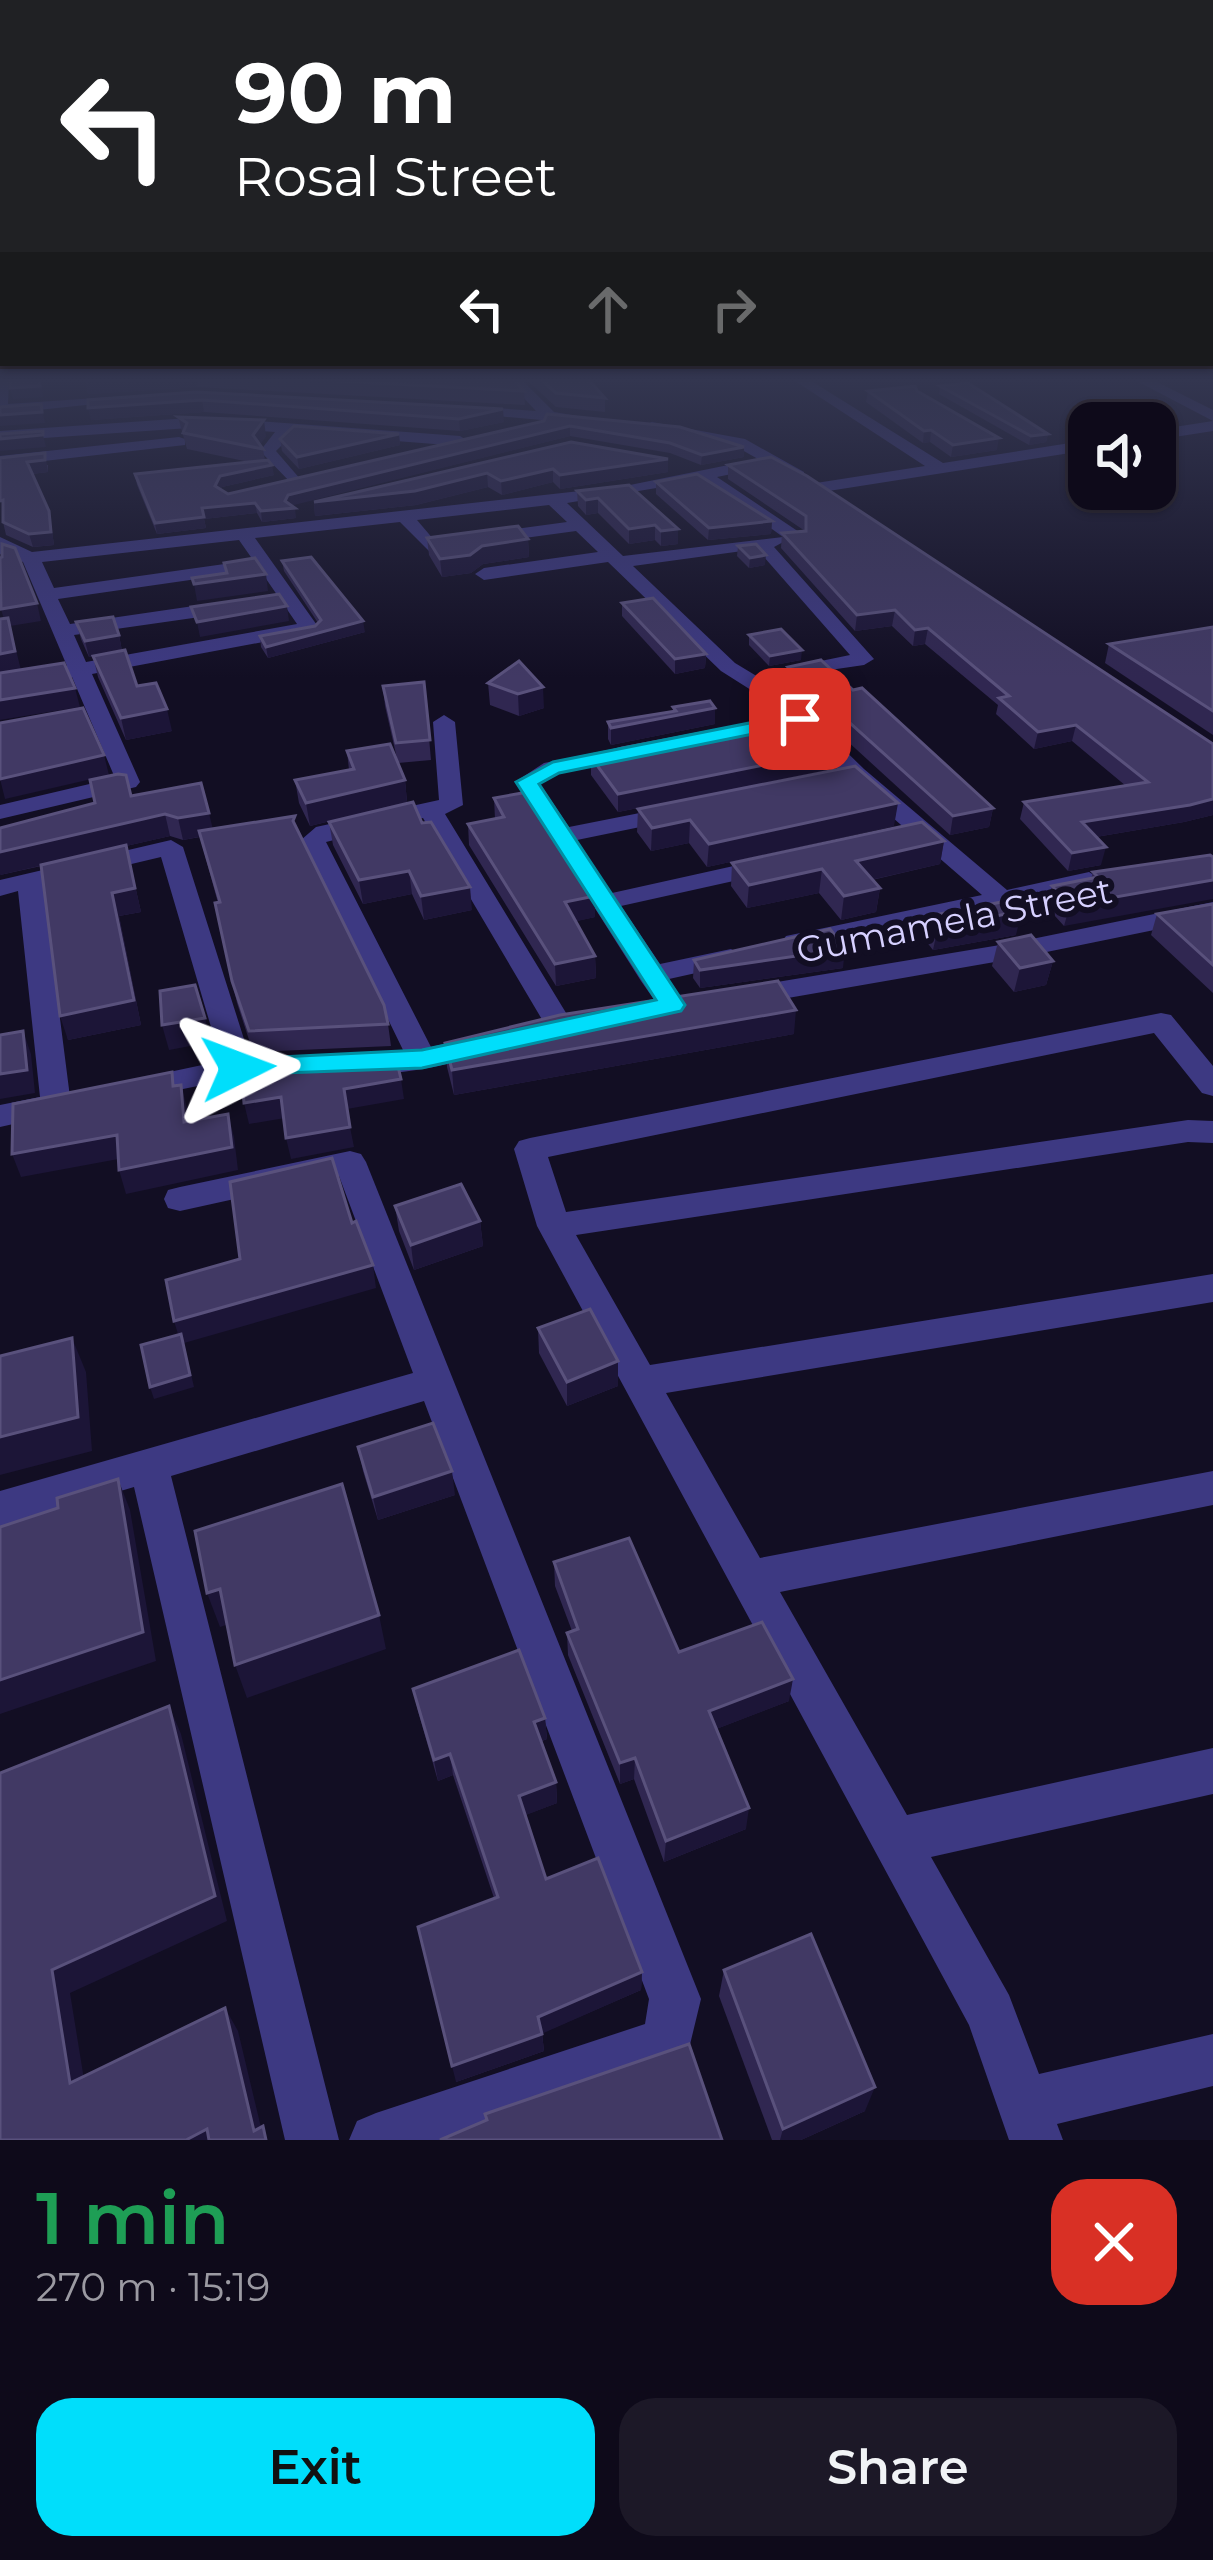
<!DOCTYPE html>
<meta charset="utf-8">
<style>
body{margin:0;font-family:Montserrat,sans-serif;background:#1c1827;color:#f1f3f6;height:100vh;display:flex;flex-direction:column;font-size:45px;white-space:nowrap}
*{box-sizing:border-box;margin:0}
p{font-size:39px;color:#9b9aa2}
.icon{flex:none;width:66px;height:66px;fill:none;stroke:currentColor;stroke-width:2;stroke-linecap:round;stroke-linejoin:round}
.map{position:relative;height:2140px;overflow:hidden}
.details{display:flex;flex-direction:column;background:#0e0a1a;flex:1}
.details>*{flex:none}
.top-card{position:absolute;left:0px;top:0px;width:1215px;height:366px;box-shadow:0 3px 9px #0004,0 0 0 3px #2e2b39;background:#202124;color:#fff;overflow:hidden}
.buttons{position:absolute;left:1068px;top:402px;display:grid;gap:24px}
.buttons a{display:grid;place-items:center;width:108px;height:108px;border-radius:24px;background:#0e0a1a;box-shadow:0 3px 9px #0004,0 0 0 3px #2e2b39;font-size:60px}
.pin{position:absolute;display:grid;place-items:center;width:102px;height:102px;color:#fff;margin:-51px;border-radius:24px;box-shadow:0 6px 18px #0006}
.me{position:absolute;width:132px;margin:-66px;rotate:87deg;stroke-linejoin:round;filter:drop-shadow(0 0 9px #0008)}
.turn{display:flex;align-items:center;gap:42px;height:252px;padding:0 36px;font-size:54px}
.turn .icon{width:156px;height:156px;stroke-width:2.5}
.turn b{display:block;font-size:84px;line-height:102px}
.lanes{display:flex;align-items:center;height:114px;padding:0 36px;background:#0003;justify-content:center;gap:60px;direction:ltr}
.lanes .off{opacity:.35}
.round{display:grid;place-items:center;flex:none;width:126px;height:126px;border-radius:36px;background:#1c1827}
.overview{display:flex;align-items:center;justify-content:space-between;height:204px;padding:0 36px}
h1{font-size:72px;font-weight:600;line-height:90px;color:#1e9e55}
.action{display:flex;gap:24px;margin-top:auto;padding:24px 36px}
.action a{flex:1;height:138px;border-radius:36px;background:#00defb;color:#111;font-size:48px;font-weight:600;line-height:138px;text-align:center}
.action a+a{background:#1c1827;color:#f1f3f6}
.map>svg:first-child{display:block}
</style>
<div class="map">
<svg width="1213" height="2140" viewBox="0 0 1213 2140">
<rect width="100%" height="100%" fill="#120e23"/>
<g fill="none" stroke-linecap="round" stroke-linejoin="round">
<g fill="#3d3982" fill-rule="evenodd">
<polygon points="0,379 9,379 8,404 126,396 133,400 0,414"/>
<polygon points="506,379 521,379 554,412 595,419 587,424 462,413 467,406 536,411"/>
<polygon points="792,379 808,379 943,463 1089,440 1089,450 822,492 816,491 816,483 925,466"/>
<polygon points="1133,379 1151,379 1213,410 1213,421"/>
<polygon points="204,417 460,436 468,441 460,446 294,433 276,451 301,480 293,485 260,451 275,432 204,427 0,441 0,431"/>
<polygon points="1213,421 1213,431 1155,440 1155,430"/>
<path d="M652 422 745 439 804 472V478L798 480 770 466 717 477 802 534V542L787 540 774 547 874 659 864 665 782 677V669L850 655 757 549 633 566 735 663 788 695 864 769 1007 890 1089 872 1102 880 1098 885 796 950 786 948 782 942 786 936 982 895 848 779 773 704 721 671 608 562 484 580 475 574 484 568 598 552 576 531 429 551 400 522 255 538 319 628 316 632 92 674 140 782 136 787 0 819V805L115 778 72 677 0 690V678L67 666 23 562 0 554V537L32 552 625 486 758 459 735 446 647 430V424ZM698 481 724 494 783 537 623 556 567 503ZM549 505 567 522 434 540 417 520ZM239 540 253 560 54 588 42 562ZM260 570 297 624 86 662 74 635 228 613 238 607 228 601 70 624 58 599Z"/>
<polygon points="179,437 185,439 185,445 0,466 0,456"/>
<path d="M444 715 455 722 463 805 445 814 574 1026 570 1033H550L423 818 326 842 431 1047 482 1035 497 1045 492 1052C449 1064 391 1081 346 1069L342 1062 346 1055 403 1050 301 840 316 827 439 800 433 722Z"/>
<polygon points="627,746 635,748 635,758 559,773 540,784 569,827 675,806 687,813 684,818 577,840 612,893 770,858 783,866 779,871 621,906 660,964 731,949 745,957 741,963 669,979 686,1005 672,1014 662,1011 641,981 515,782 544,763"/>
<polygon points="171,840 183,847 250,1058 292,1056 307,1066 292,1076 238,1078 138,1098 127,1095 123,1088 127,1081 221,1061 161,857 43,885 71,1105 67,1112 0,1127 0,1105 40,1097 18,891 0,896 0,880"/>
<polygon points="1213,902 1213,918 1012,959 747,1005 733,996 747,987 1012,943"/>
<polygon points="1161,1013 1171,1015 1213,1066 1213,1096 1202,1093 1154,1033 548,1157 566,1212 1188,1120 1213,1121 1213,1143 1188,1142 576,1235 650,1365 1213,1274 1213,1302 666,1393 760,1558 1213,1471 1213,1505 780,1592 907,1815 1213,1748 1213,1794 931,1857 1009,1995 1039,2074 1213,2034 1213,2086 1057,2124 1063,2140 1009,2140 969,2025 537,1226 514,1149 519,1141 530,1138"/>
<polygon points="350,1151 361,1154 366,1162 701,1999 686,2061 457,2140 349,2140 357,2121 376,2113 645,2024 649,1999 424,1401 171,1476 339,2140 285,2140 134,1487 0,1527 0,1491 413,1373 339,1176 180,1211 168,1208 164,1199 168,1190 180,1187"/>
</g>
</g>
<g fill="#302751">
<polygon points="85,379 513,379 524,391 525,405 198,387 88,394"/>
<polygon points="526,379 588,379 605,398 605,412 556,407"/>
<polygon points="940,386 1048,434 1046,442 1029,445 939,394"/>
<polygon points="868,391 917,391 997,450 951,457 930,442 923,443 866,402"/>
<polygon points="196,392 504,422 460,431 204,412 91,420"/>
<polygon points="178,417 266,436 260,444 263,449 265,460 274,475 222,487 220,489 228,494 544,421 744,447 744,457 701,465 670,453 570,436 291,505 296,518 262,522 257,513 204,519 206,528 157,534 137,485 135,474 249,462 187,449"/>
<polygon points="399,434 400,445 299,469 282,451 280,439"/>
<polygon points="571,442 668,459 668,472 560,489 553,482 502,495 488,487 416,505 315,516 314,502"/>
<polygon points="0,458 48,465 48,472 32,474 49,511 54,545 33,547 6,535 3,522"/>
<polygon points="728,465 1213,744 1213,815 1184,822 1096,837 1101,865 1068,871 1020,819 1024,802 1126,786 1072,741 1034,749 996,714 998,705 925,644 913,646 892,626 855,631 781,548 782,533 805,531 728,479"/>
<polygon points="656,482 772,521 771,534 708,540 656,494"/>
<polygon points="577,491 678,529 678,544 661,546 655,540 629,544 598,513 586,515 578,506"/>
<polygon points="427,538 528,539 529,557 483,564 471,573 442,577 429,555"/>
<polygon points="738,546 765,565 749,568 737,556"/>
<polygon points="282,561 365,632 268,658 261,647 260,636 315,626 318,623 284,571"/>
<polygon points="622,603 706,654 705,668 675,674 622,616"/>
<polygon points="76,622 119,635 122,651 137,686 172,731 126,740 98,677 93,656 105,654 89,657 81,639"/>
<polygon points="1213,627 1213,735 1105,663 1109,644"/>
<polygon points="749,635 801,660 769,666 749,645"/>
<polygon points="519,661 544,708 519,716 490,705 488,683"/>
<polygon points="788,667 853,690 993,808 989,827 950,835 786,685"/>
<polygon points="424,682 431,760 398,763 385,706 383,686"/>
<polygon points="673,707 715,708 715,724 611,745 608,739 608,722 673,712"/>
<polygon points="347,751 405,780 407,802 310,826 299,803 295,780 349,770"/>
<polygon points="591,757 832,769 618,812 591,775"/>
<polygon points="132,795 213,829 298,830 388,1024 391,1046 253,1052 237,1003 215,903 218,903 200,837 183,840 170,836 126,846 141,912 119,916 141,1025 68,1040 41,866 0,875"/>
<polygon points="494,798 595,917 576,921 595,956 596,978 556,986 469,845 468,824 495,819"/>
<polygon points="638,809 894,826 707,867 689,843 651,851 637,832"/>
<polygon points="329,822 422,823 472,910 424,920 412,894 363,904 333,845"/>
<polygon points="944,841 940,864 872,880 880,888 876,912 841,920 819,893 747,908 731,886 732,863"/>
<polygon points="1210,855 1064,926 1046,906 1052,886 1091,879 1093,872"/>
<polygon points="1213,904 1213,993 1151,935 1157,914"/>
<polygon points="929,916 1016,935 933,950 925,940"/>
<polygon points="998,942 1053,961 1046,985 1014,992 992,966"/>
<polygon points="694,960 843,968 700,988 693,978"/>
<polygon points="794,1034 454,1095 447,1067 445,1043"/>
<polygon points="395,1206 480,1221 483,1246 414,1270 399,1231"/>
<polygon points="538,1328 618,1361 618,1386 567,1406 539,1353"/>
<polygon points="358,1447 455,1495 378,1520 363,1471"/>
<polygon points="554,1562 679,1652 789,1701 716,1729 746,1829 664,1862 634,1779 620,1784 568,1655 567,1633 572,1631 555,1586"/>
<polygon points="413,1689 545,1718 547,1739 542,1741 556,1782 557,1803 525,1815 546,1879 642,1972 641,1990 542,2033 544,2051 456,2082 494,1898 453,1775 438,1781 418,1711"/>
<polygon points="724,1970 865,2111 801,2140 772,2140 719,1996"/>
</g>
<g fill="#1c1537">
<polygon points="41,379 43,397 13,399 10,388"/>
<polygon points="108,379 197,379 198,387 88,394 85,380"/>
<polygon points="202,400 204,412 91,420 88,408"/>
<polygon points="41,404 45,423 0,426 0,415"/>
<polygon points="503,409 504,422 460,431 459,419"/>
<polygon points="264,420 266,436 258,448 253,435"/>
<polygon points="570,426 570,436 290,506 295,508 296,518 262,522 261,511 285,501 288,495"/>
<polygon points="931,430 930,442 923,443 924,431"/>
<polygon points="399,434 400,445 299,469 297,457"/>
<polygon points="1048,434 1046,442 1029,445 1031,436"/>
<polygon points="43,435 46,447 0,451 0,439"/>
<polygon points="999,438 997,450 951,457 953,445"/>
<polygon points="744,447 744,457 701,465 702,455"/>
<polygon points="45,453 48,472 30,474 27,462"/>
<polygon points="668,459 668,472 560,489 560,475"/>
<polygon points="272,465 274,475 222,487 217,496 215,486 220,476"/>
<polygon points="553,469 553,482 502,495 501,481"/>
<polygon points="487,473 488,487 416,505 315,516 314,502"/>
<polygon points="598,498 598,513 586,515 586,500"/>
<polygon points="255,503 257,513 204,519 206,528 157,534 155,523 202,508"/>
<polygon points="49,511 54,545 33,547 29,534"/>
<polygon points="772,521 771,534 708,540 709,528"/>
<polygon points="655,525 655,540 629,544 629,529"/>
<polygon points="678,529 678,544 661,546 661,531"/>
<polygon points="528,539 529,557 483,564 471,573 442,577 440,559 482,546"/>
<polygon points="766,555 765,565 749,568 750,558"/>
<polygon points="266,574 268,591 197,601 194,584"/>
<polygon points="37,603 41,621 10,626 21,670 0,674 0,654 6,627 1,609"/>
<polygon points="287,606 289,621 200,637 197,622"/>
<polygon points="895,610 892,626 855,631 857,615"/>
<polygon points="363,621 365,632 268,658 266,647"/>
<polygon points="928,628 925,644 913,646 915,630"/>
<polygon points="119,635 122,651 89,657 85,641"/>
<polygon points="802,650 801,660 769,666 770,656"/>
<polygon points="706,654 705,668 675,674 675,659"/>
<polygon points="543,687 544,708 519,716 518,694"/>
<polygon points="75,688 80,707 0,720 0,700"/>
<polygon points="715,708 715,724 611,745 611,728"/>
<polygon points="167,709 172,731 126,740 121,718"/>
<polygon points="1076,725 1072,741 1034,749 1038,732"/>
<polygon points="834,751 832,769 618,812 618,794"/>
<polygon points="104,755 109,775 5,799 0,779"/>
<polygon points="405,780 407,802 310,826 306,803"/>
<polygon points="1213,799 1213,815 1184,822 1078,840 1082,822"/>
<polygon points="898,803 894,826 707,867 709,844"/>
<polygon points="993,808 989,827 950,835 953,816"/>
<polygon points="209,813 214,834 183,840 178,818"/>
<polygon points="165,814 170,836 126,846 141,912 119,916 141,1025 68,1040 60,1016 112,893 126,846 0,875 0,852"/>
<polygon points="690,820 689,843 651,851 652,828"/>
<polygon points="944,841 940,864 853,884 856,861"/>
<polygon points="1106,847 1101,865 1068,871 1072,853"/>
<polygon points="822,869 819,893 747,908 749,885"/>
<polygon points="409,871 412,894 363,904 359,880"/>
<polygon points="1213,880 1213,899 1064,926 1070,905"/>
<polygon points="470,887 472,910 424,920 421,896"/>
<polygon points="880,888 876,912 841,920 844,896"/>
<polygon points="595,896 595,917 565,924 565,902"/>
<polygon points="1022,911 1016,935 933,950 938,927"/>
<polygon points="845,949 843,968 700,988 700,970"/>
<polygon points="595,956 596,978 556,986 555,964"/>
<polygon points="1053,961 1046,985 1014,992 1020,968"/>
<polygon points="796,1010 794,1034 454,1095 452,1070"/>
<polygon points="205,1018 211,1042 169,1050 162,1025"/>
<polygon points="23,1031 31,1054 35,1093 0,1099 0,1074"/>
<polygon points="401,1079 404,1099 347,1109 344,1089"/>
<polygon points="181,1085 187,1108 190,1145 184,1122"/>
<polygon points="281,1097 285,1118 249,1124 244,1103"/>
<polygon points="228,1114 234,1137 238,1170 126,1194 119,1170"/>
<polygon points="350,1127 354,1147 291,1159 286,1138"/>
<polygon points="117,1135 124,1158 21,1177 12,1154"/>
<polygon points="480,1221 483,1246 414,1270 411,1245"/>
<polygon points="373,1265 376,1288 184,1343 194,1387 154,1399 150,1387 181,1344 174,1321"/>
<polygon points="72,1338 86,1372 92,1451 0,1475 0,1437"/>
<polygon points="618,1361 618,1386 567,1406 567,1382"/>
<polygon points="452,1471 455,1495 378,1520 373,1497"/>
<polygon points="118,1479 130,1510 156,1661 0,1714 0,1680"/>
<polygon points="220,1589 232,1623 220,1627 207,1593"/>
<polygon points="379,1615 386,1649 247,1698 235,1665"/>
<polygon points="793,1679 789,1701 706,1733 709,1711"/>
<polygon points="169,1706 181,1734 227,1921 70,1993 88,2104 70,2083 52,1970"/>
<polygon points="545,1718 547,1739 536,1743 534,1722"/>
<polygon points="450,1754 453,1775 438,1781 434,1760"/>
<polygon points="635,1758 634,1779 620,1784 620,1763"/>
<polygon points="556,1782 557,1803 521,1817 519,1796"/>
<polygon points="749,1808 746,1829 664,1862 666,1841"/>
<polygon points="642,1972 641,1990 539,2035 538,2017"/>
<polygon points="225,2008 238,2031 264,2140 254,2131"/>
<polygon points="542,2034 544,2051 456,2082 452,2066"/>
<polygon points="875,2087 865,2111 801,2140 780,2140 783,2129"/>
<polygon points="207,2129 214,2140 186,2140"/>
</g>
<g fill="#413964" stroke="#59517c" stroke-width="3">
<polygon points="10,379 39,379 40,386 10,388"/>
<polygon points="302,379 513,379 524,391"/>
<polygon points="540,379 588,379 605,398 556,393"/>
<polygon points="968,383 1048,434 1031,436 940,386"/>
<polygon points="915,386 917,391 999,438 953,445 931,430 924,431 868,391"/>
<polygon points="196,392 503,409 459,419 202,400 88,408 88,400"/>
<polygon points="41,404 42,412 0,415 0,407"/>
<polygon points="547,414 680,427 744,447 702,455 670,443 570,426 288,495 285,501 295,508 261,511 255,503 202,508 204,517 155,523 135,474 268,460 272,465 220,476 215,486 228,494 544,421"/>
<polygon points="178,417 264,420 253,435 263,449 183,433 187,423"/>
<polygon points="294,426 399,434 297,457 280,439"/>
<polygon points="43,431 43,435 0,439 0,434"/>
<polygon points="571,442 668,459 560,475 553,469 501,481 487,473 415,491 314,502"/>
<polygon points="45,453 45,460 27,462 49,511 51,532 29,534 3,522 3,500 0,501 0,458"/>
<polygon points="771,457 807,476 1213,744 1213,799 1190,805 1082,822 1106,847 1072,853 1024,802 1148,782 1076,725 1038,732 999,698 1009,696 928,628 915,630 895,610 857,615 782,533 806,531 806,516 728,465"/>
<polygon points="697,474 772,521 709,528 656,482"/>
<polygon points="629,485 678,529 661,531 655,525 629,529 598,498 586,500 577,491"/>
<polygon points="518,526 528,539 482,546 470,555 440,559 427,538"/>
<polygon points="2,544 15,548 37,603 1,609 0,558 2,557"/>
<polygon points="756,544 766,555 750,558 738,546"/>
<polygon points="311,557 363,621 266,647 260,636 315,626 321,620 282,561"/>
<polygon points="255,558 266,574 194,584 192,578 227,573 224,563"/>
<polygon points="279,594 287,606 197,622 191,607"/>
<polygon points="653,598 706,654 675,659 622,603"/>
<polygon points="113,617 119,635 85,641 76,622"/>
<polygon points="8,618 15,651 0,654 0,619"/>
<polygon points="1213,627 1213,711 1109,644"/>
<polygon points="781,629 802,650 770,656 749,635"/>
<polygon points="125,650 137,686 156,683 167,709 121,718 93,656"/>
<polygon points="821,660 853,690 862,688 993,808 953,816 788,667"/>
<polygon points="519,661 543,687 518,694 488,683"/>
<polygon points="64,663 75,688 0,700 0,673"/>
<polygon points="424,682 430,740 396,743 383,686"/>
<polygon points="710,701 715,708 611,728 608,722 676,711 673,707"/>
<polygon points="83,708 104,755 0,779 0,723"/>
<polygon points="798,715 834,751 618,794 591,757 622,748"/>
<polygon points="390,744 405,780 306,803 295,780 354,769 347,751"/>
<polygon points="855,766 898,803 709,844 690,820 652,828 638,809"/>
<polygon points="118,774 126,775 131,796 201,783 209,813 178,818 165,814 0,852 0,828 95,803 90,780"/>
<polygon points="528,792 595,896 565,902 595,956 555,964 468,824 504,817 494,798"/>
<polygon points="413,802 422,823 431,822 470,887 421,896 409,871 359,880 329,822"/>
<polygon points="295,816 293,821 384,1005 388,1024 249,1031 232,981 215,903 220,902 199,831"/>
<polygon points="922,822 944,841 856,861 880,888 844,896 822,869 749,885 732,863"/>
<polygon points="126,845 135,888 112,893 134,1000 60,1016 41,865"/>
<polygon points="1210,855 1213,857 1213,880 1070,905 1052,886 1098,877 1093,872"/>
<polygon points="1012,900 1022,911 938,927 929,916"/>
<polygon points="1213,904 1213,965 1157,914"/>
<polygon points="830,929 845,949 700,970 694,960"/>
<polygon points="1031,935 1053,961 1020,968 998,942"/>
<polygon points="778,981 796,1010 452,1070 445,1043 560,1015"/>
<polygon points="195,985 205,1018 162,1025 160,991"/>
<polygon points="23,1031 27,1070 0,1074 0,1035"/>
<polygon points="395,1054 401,1079 344,1089 350,1127 286,1138 281,1097 244,1103 241,1069 260,1066 258,1061"/>
<polygon points="172,1072 173,1086 181,1085 184,1122 228,1114 232,1147 119,1170 117,1135 12,1154 13,1104"/>
<polygon points="332,1158 352,1223 356,1221 373,1265 174,1321 166,1280 240,1259 230,1182"/>
<polygon points="461,1184 480,1221 411,1245 395,1206"/>
<polygon points="590,1309 618,1361 567,1382 538,1328"/>
<polygon points="181,1334 190,1375 150,1387 141,1345"/>
<polygon points="72,1338 78,1417 0,1437 0,1356"/>
<polygon points="433,1423 452,1471 373,1497 358,1447"/>
<polygon points="118,1479 143,1632 0,1680 0,1527 58,1508 57,1498"/>
<polygon points="342,1484 379,1615 235,1665 220,1589 207,1593 195,1531"/>
<polygon points="629,1538 679,1652 762,1622 793,1679 709,1711 749,1808 666,1841 635,1758 620,1763 567,1633 578,1629 554,1562"/>
<polygon points="519,1650 545,1718 534,1722 556,1782 519,1796 546,1879 598,1858 642,1972 538,2017 542,2034 452,2066 418,1927 498,1897 450,1754 434,1760 413,1689"/>
<polygon points="169,1706 215,1896 52,1970 70,2083 225,2008 254,2131 263,2126 266,2140 209,2140 207,2129 186,2140 0,2140 0,1773"/>
<polygon points="811,1934 875,2087 783,2129 724,1970"/>
<polygon points="689,2044 722,2140 440,2140 487,2120 485,2114"/>
</g>
<linearGradient id="sky" x2="0" y2="1"><stop stop-color="#0a0813"/><stop offset="0.56" stop-color="#333650"/><stop offset="1" stop-color="#333650" stop-opacity="0"/></linearGradient>
<rect width="1213" height="678" fill="url(#sky)"/>
<polygon fill="#00defb" stroke="#0090a3" stroke-width="3" points="800,713 807,715 807,723 559,773 539,784 685,1005 681,1011 422,1068 228,1075 224,1068 228,1062 238,1059 422,1050 656,1000 516,782 553,762"/>
<g text-anchor="middle" stroke-width="12" stroke-linejoin="round" paint-order="stroke">
<g font-size="36" fill="#d6d0ff" stroke="#120e23">
<text transform="translate(954 920) rotate(-11)" y="13">Gumamela Street</text>
</g>
</g>
</svg>
<div class="buttons">
<a><svg class="icon" aria-label="sound" viewBox="0 0 24 24"><path d="M4 9h4l5-4v14l-5-4H4zM17 9q2 3 0 6"/></svg></a>
</div>
<div class="pin" style="left:800px;top:719px;background:#d93025"><svg class="icon" aria-label="arrive" viewBox="0 0 24 24"><path d="M6 21V4h12l-3 4 3 4H6"/></svg></div>
<svg class="me" style="left:238px;top:1068px" viewBox="-20 -20 40 40"><path d="M0-17L14 15 0 8-14 15z" fill="#00defb" stroke="#fff" stroke-width="4"/></svg>
<div class="top-card">
<div class="turn"><svg class="icon" aria-label="left" viewBox="0 0 24 24"><path d="M17 20v-9H6M10 6l-5 5 5 5"/></svg><div><b>90 m</b>Rosal Street</div></div>
<div class="lanes"><svg class="icon" aria-label="left" viewBox="0 0 24 24"><path d="M17 20v-9H6M10 6l-5 5 5 5"/></svg><svg class="icon off" aria-label="ahead" viewBox="0 0 24 24"><path d="M12 20V5M6 11l6-6 6 6"/></svg><svg class="icon off" aria-label="right" viewBox="0 0 24 24"><path d="M7 20v-9h11M14 6l5 5-5 5"/></svg></div>
</div>
</div>
<section class="details">
<div class="overview"><div><h1>1 min</h1><p>270 m · 15:19</p></div><a class="round" style="background:#d93025;color:#fff"><svg class="icon" aria-label="close" viewBox="0 0 24 24"><path d="M6 6l12 12M18 6L6 18"/></svg></a></div>
<div class="action"><a>Exit</a><a>Share</a></div>
</section>
